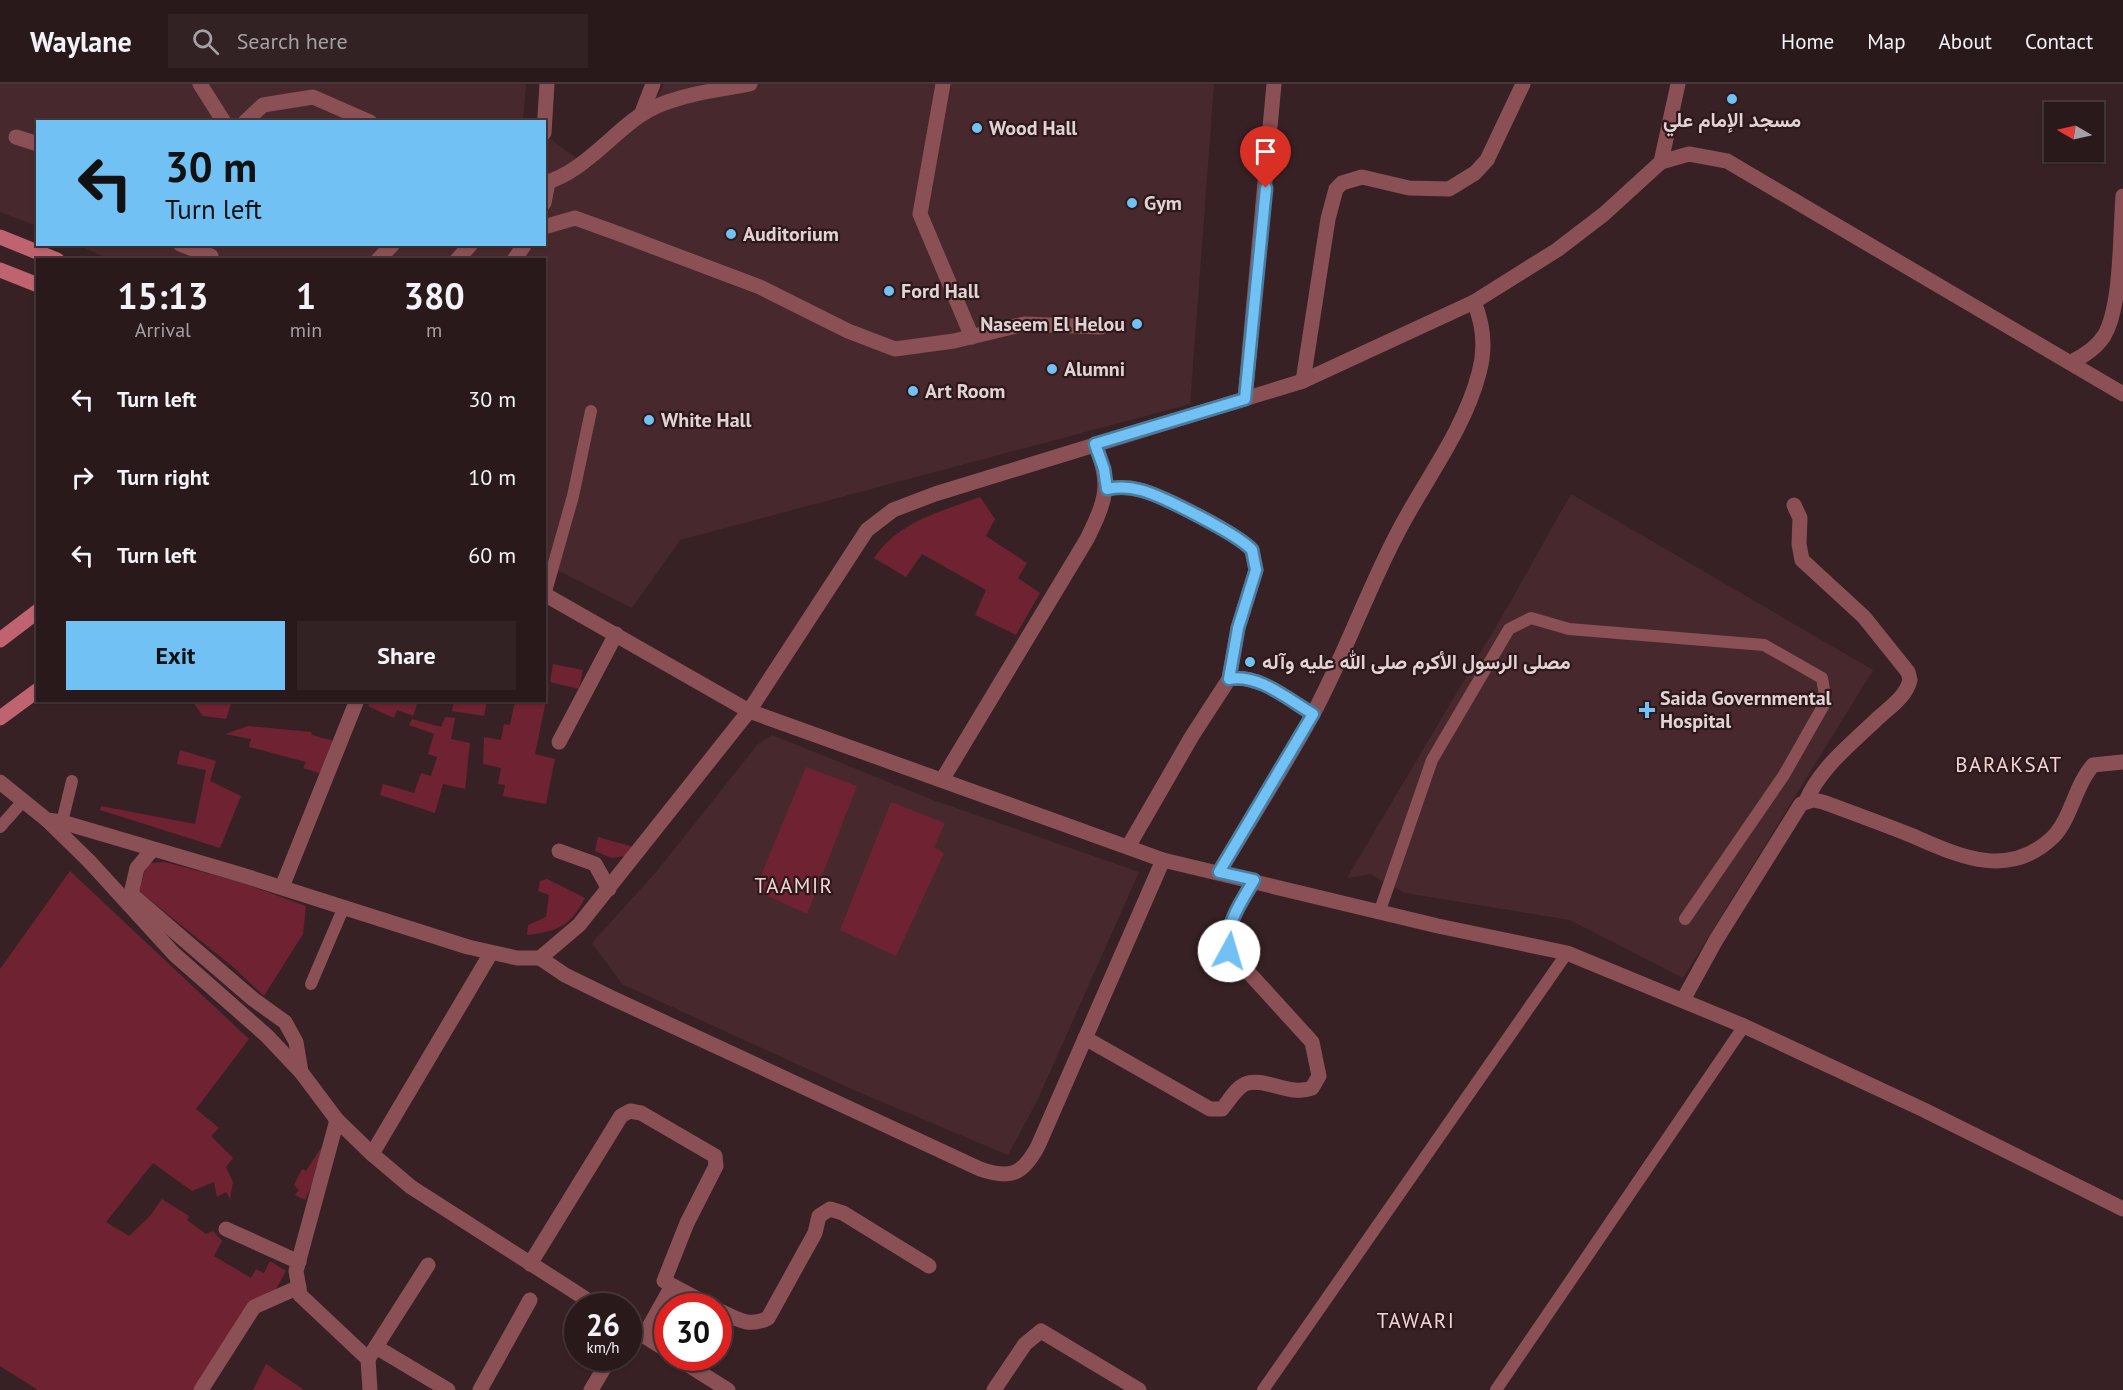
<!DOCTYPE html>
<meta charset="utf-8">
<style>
body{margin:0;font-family:"PT Sans",Vazirmatn,sans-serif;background:#322224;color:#f1f3f6;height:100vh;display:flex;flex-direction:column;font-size:22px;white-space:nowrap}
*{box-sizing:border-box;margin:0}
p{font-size:20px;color:#a5a0a3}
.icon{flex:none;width:33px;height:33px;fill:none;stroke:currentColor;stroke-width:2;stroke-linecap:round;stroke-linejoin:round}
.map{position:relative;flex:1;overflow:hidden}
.side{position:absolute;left:36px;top:174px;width:510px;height:444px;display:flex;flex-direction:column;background:#2a191b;border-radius:0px;box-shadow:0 2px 4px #0004,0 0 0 2px #46383a}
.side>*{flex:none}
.banner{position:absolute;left:36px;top:36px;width:510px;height:126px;border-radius:0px;box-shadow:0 2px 4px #0004,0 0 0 2px #46383a;background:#71c1f4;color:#111;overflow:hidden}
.needle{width:39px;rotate:279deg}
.controls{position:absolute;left:2044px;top:18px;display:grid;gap:12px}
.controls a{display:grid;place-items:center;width:60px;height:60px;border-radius:0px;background:#2a191b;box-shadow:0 2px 4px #0004,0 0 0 2px #46383a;font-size:30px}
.speed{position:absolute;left:564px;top:1209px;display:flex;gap:12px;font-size:30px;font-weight:700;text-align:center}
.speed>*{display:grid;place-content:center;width:78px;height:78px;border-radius:50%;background:#2a191b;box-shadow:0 2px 4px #0004,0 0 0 2px #46383a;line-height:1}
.speed small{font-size:15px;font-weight:400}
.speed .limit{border:9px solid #d22;background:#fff;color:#111}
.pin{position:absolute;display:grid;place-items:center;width:51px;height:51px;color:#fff;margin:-62px -26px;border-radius:50% 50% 50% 0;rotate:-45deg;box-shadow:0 0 6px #0007}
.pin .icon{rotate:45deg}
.me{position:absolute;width:66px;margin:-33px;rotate:6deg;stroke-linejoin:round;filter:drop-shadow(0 0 4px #0008)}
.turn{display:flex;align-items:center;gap:21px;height:126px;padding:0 30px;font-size:27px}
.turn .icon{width:78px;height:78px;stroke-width:2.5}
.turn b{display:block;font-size:42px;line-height:51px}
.eta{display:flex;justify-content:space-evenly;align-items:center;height:102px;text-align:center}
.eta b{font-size:36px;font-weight:800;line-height:42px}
.action{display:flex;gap:12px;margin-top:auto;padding:12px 30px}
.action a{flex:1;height:69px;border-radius:0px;background:#71c1f4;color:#111;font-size:24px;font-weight:800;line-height:69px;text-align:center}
.action a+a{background:#322224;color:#f1f3f6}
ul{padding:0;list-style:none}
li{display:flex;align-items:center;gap:18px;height:78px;padding:0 30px}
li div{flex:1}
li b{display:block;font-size:22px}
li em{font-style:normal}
header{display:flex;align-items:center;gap:36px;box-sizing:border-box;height:84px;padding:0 30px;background:#2a191b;border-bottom:2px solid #46383a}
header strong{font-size:28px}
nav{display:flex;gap:33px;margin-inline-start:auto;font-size:21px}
.search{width:420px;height:54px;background:#322224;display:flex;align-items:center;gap:15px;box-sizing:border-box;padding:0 21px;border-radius:0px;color:#a5a0a3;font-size:22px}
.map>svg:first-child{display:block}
</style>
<header>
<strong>Waylane</strong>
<div class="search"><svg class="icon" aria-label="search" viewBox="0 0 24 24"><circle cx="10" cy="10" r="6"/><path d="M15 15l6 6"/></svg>Search here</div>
<nav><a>Home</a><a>Map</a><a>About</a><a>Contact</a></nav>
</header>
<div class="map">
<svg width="2123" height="1306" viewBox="0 0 2123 1306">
<rect width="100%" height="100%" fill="#382124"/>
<g fill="#47292d">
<polygon points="0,0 526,0 523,36 526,37 38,38 37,142 0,128"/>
<polygon points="664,0 1214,0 1190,320 680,456 632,524 545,480 544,176 111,176 78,161 544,160 545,51 590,84 658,11"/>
<polygon points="1571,410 1873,586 1683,894 1570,836 1405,809 1370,790 1347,794 1507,524"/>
<polygon points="772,651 933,716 1139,788 1037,1017 1008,1071 856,1007 622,900 592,859 657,787 758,660"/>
</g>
<g fill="#6f2231">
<path d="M980 413 995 435 986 452 1027 479 1018 494 1040 509 1016 551 975 531 986 506 922 470 906 493 874 474C899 437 940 428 980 413Z"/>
<polygon points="553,580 583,586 579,605 550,598"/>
<polygon points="545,600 549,602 535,670 555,675 546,720 503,712 505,701 498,700 501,684 483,680 484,653 501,656 504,640 510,641 515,617 544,616"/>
<polygon points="192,617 232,616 232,617 226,635 203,632"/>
<polygon points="370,617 418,616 418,617 413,632 397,626 394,634 368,622"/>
<polygon points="454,617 487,617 484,632 452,627"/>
<polygon points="445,633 455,634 451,655 470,659 465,705 443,700 435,729 380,711 383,700 414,709 421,689 431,692 437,673 428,670 434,650 409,641 412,635 441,643"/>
<polygon points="248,642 311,648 312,651 334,657 325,691 303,684 306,678 249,663 251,655 225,650"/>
<polygon points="180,666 216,677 210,697 241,712 220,764 100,726 101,722 195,740 206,686 177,680"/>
<polygon points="806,683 857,702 807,830 755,806"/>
<polygon points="891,718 945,739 934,763 944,769 896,872 840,846"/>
<polygon points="598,753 633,763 627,772 611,774 595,767"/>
<polygon points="165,778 240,798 306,822 303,850 264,912 233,883 139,807 145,786 150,779"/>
<polygon points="70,787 249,955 196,1025 219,1044 211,1052 233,1074 226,1083 233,1098 230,1115 226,1108 217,1113 214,1098 192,1107 153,1079 106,1138 129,1152 150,1132 162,1115 189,1132 187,1136 206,1150 213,1147 222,1157 214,1172 251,1194 256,1185 264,1189 270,1177 286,1187 276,1205 242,1229 210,1306 38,1306 0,1282 0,885"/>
<path d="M547 795 585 814C570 842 559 847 527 851L528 841 546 833 549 811 538 807 540 797Z"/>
<polygon points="321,1064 326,1072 305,1116 295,1111 299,1106 294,1101 302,1085 306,1087"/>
<polygon points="266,1280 304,1306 253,1306"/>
</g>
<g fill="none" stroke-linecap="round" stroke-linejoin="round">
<g stroke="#8a5056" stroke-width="12">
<polyline points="545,511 573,412 591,327"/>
<polyline points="62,738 72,697"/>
<polyline points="0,743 23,717"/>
<polyline points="1379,829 1432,676 1509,545 1531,534 1569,545 1764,561 1822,594 1826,617 1784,691 1685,835"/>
<polyline points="311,900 343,825"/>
<polyline points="1263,1306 1567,869"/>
<polyline points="1496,1306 1744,942"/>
</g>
<g stroke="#8a5056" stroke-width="15">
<polyline points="200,0 224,38"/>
<polyline points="943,0 920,130 972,253"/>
<polyline points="641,31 653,0"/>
<polyline points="245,38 263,21 313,13 370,38"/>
<polyline points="544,49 547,0"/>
<polyline points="16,53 38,60"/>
<polyline points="544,143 575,134 614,148 760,203 848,247 895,265 954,257 1024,240 1101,243"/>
<polyline points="180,160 211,172"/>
<polyline points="378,176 393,160"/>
<polyline points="1303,297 1328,135 1336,105 1342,99 1362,93 1409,104 1449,105 1475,89 1487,76 1523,0"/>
<polyline points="1245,315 1274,0"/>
<path d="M1107 405C1118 403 1129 403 1140 406 1162 411 1238 450 1252 466L1256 486 1238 544 1229 595"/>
<path d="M1794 421 1800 434 1799 460 1802 476 1864 533 1908 588 1910 596C1906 613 1890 623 1877 635 1852 659 1820 684 1806 717"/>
<polyline points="559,658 616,550"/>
<path d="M942 696 1087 455C1106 416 1112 401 1095 360"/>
<path d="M1128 763 1192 652 1229 595C1258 589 1289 616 1313 630"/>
<polyline points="559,767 595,780 609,805"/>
<polyline points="89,777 174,870 267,952 301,988 337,1036 372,1070 411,1103 597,1222"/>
<path d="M1219 788C1250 736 1283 685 1312 632 1344 573 1366 509 1397 450 1424 397 1464 347 1479 289 1486 264 1484 242 1474 218"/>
<polyline points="282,803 357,616"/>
<polyline points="131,810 253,915 285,938 296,958 301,988"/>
<path d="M540 874 565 891 610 913 980 1085C1011 1096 1023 1090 1038 1062L1163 776"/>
<path d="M1683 916 1716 856 1801 720 1813 716 1823 718C1853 729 1883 740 1913 752 1959 772 2009 796 2053 753 2072 733 2075 701 2093 681L2123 678"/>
<path d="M1085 954 1210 1025H1222C1229 1017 1236 1004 1245 1000 1264 992 1289 1013 1312 1004L1319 992 1312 958 1229 867C1224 842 1241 818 1254 797"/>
<polyline points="337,1036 296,1187 300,1211 368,1275 370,1306"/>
<polyline points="372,1070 491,869"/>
<polyline points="226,1145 299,1178"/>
<polyline points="530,1180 621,1032 630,1027 641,1029 715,1072 716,1082 687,1139 664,1197 711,1222"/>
<path d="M718 1226C737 1235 749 1244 768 1234L815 1149 819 1132 830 1125 843 1129 929 1182"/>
<polyline points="628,1242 668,1267"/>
<polyline points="644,1252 672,1202"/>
<polyline points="376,1263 448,1306"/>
<polyline points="677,1274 728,1306"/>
<polyline points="368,1275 428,1181"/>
<polyline points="201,1306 254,1223 299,1203"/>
<polyline points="480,1306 530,1216"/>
<polyline points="591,1306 610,1274"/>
<polyline points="994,1306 1025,1260 1041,1247 1139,1306"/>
</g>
<g stroke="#8a5056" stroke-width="15">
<polyline points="1661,78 1689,70 1727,77 2123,310"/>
<path d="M544 99C581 89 609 53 639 32 669 11 715 7 750 0"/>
<polyline points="544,119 548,98"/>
<polyline points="457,176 471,160"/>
<polyline points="514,176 525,160"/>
<path d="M2071 278C2084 272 2096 264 2104 252 2122 222 2120 148 2123 112"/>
<polyline points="544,510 749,627 1163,776 1438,842 1567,869 1744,942 1924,1026 2123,1125"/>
<polyline points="0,698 47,736 62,738 242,791 468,863 517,874 540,874 579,841 749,627 867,446 893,426 935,410 1303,297 1474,218 1557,166 1604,130 1661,78 1678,0"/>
<polyline points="47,736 89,777"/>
<polyline points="131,810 137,784 152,766"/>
</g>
<g stroke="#c06370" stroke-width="15">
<polyline points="0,153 57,176"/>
<polyline points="0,186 38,201"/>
<polyline points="0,556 38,527"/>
<polyline points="0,634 38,606"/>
</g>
</g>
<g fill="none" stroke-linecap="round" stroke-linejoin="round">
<defs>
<path id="route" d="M1229 867C1224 842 1241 818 1254 796L1219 788 1313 630C1289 616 1258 589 1229 595L1238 544 1256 486 1252 466C1239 451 1161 411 1140 406 1129 403 1118 403 1107 405L1104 385 1095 360 1245 315 1266 104"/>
</defs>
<use href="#route" stroke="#497d9f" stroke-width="15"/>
<use href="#route" stroke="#71c1f4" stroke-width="10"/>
</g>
<g fill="#71c1f4" stroke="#2d181a" stroke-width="2">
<circle cx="1732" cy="15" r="6"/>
<circle cx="977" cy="44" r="6"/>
<circle cx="1132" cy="119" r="6"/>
<circle cx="731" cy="150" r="6"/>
<circle cx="889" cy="207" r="6"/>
<circle cx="1137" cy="240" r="6"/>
<circle cx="1052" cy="285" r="6"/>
<circle cx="913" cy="307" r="6"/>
<circle cx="649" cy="336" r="6"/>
<circle cx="1250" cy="578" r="6"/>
<path d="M1644 617h6v6h6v6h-6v6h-6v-6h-6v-6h6z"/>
</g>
<g text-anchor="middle" stroke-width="4.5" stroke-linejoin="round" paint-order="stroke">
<g font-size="20" font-weight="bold" fill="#e2d2d3" stroke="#2d181a" text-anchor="start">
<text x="1732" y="43" text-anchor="middle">مسجد الإمام علي</text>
<text x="989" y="51">Wood Hall</text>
<text x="1144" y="126">Gym</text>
<text x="743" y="157">Auditorium</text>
<text x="901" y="214">Ford Hall</text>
<text x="1125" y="247" text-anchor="end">Naseem El Helou</text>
<text x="1064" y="292">Alumni</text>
<text x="925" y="314">Art Room</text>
<text x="661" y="343">White Hall</text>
<text x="1262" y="585">مصلى الرسول الأكرم صلى الله عليه وآله</text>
<text x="1660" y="621">Saida Governmental<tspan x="1660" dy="23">Hospital</tspan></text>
</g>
<g font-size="21" letter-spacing="1.5" fill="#f2d3d6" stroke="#2d181a">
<text x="2009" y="688">BARAKSAT</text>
<text x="794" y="809">TAAMIR</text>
<text x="1416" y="1244">TAWARI</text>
</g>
</g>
</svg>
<div class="controls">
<a><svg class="needle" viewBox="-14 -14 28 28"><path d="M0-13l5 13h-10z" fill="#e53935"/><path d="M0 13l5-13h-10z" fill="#a5a0a3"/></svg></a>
</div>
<div class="speed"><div>26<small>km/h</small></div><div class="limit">30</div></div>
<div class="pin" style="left:1266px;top:104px;background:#d93025"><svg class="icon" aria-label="arrive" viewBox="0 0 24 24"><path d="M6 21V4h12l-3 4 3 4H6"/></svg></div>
<svg class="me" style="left:1229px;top:867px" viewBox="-20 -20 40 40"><circle r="19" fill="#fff"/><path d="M0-13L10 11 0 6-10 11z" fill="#71c1f4"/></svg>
<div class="banner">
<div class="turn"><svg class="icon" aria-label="left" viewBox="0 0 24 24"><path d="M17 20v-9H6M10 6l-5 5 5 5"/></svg><div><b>30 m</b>Turn left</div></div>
</div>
<section class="side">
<div class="eta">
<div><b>15:13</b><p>Arrival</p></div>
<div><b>1</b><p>min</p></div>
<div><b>380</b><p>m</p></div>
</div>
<ul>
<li><svg class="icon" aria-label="left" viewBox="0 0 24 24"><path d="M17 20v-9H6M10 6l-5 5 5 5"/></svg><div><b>Turn left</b></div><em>30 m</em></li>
<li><svg class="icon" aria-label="right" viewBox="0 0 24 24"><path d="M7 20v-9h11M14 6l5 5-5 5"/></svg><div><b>Turn right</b></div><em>10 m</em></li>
<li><svg class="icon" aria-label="left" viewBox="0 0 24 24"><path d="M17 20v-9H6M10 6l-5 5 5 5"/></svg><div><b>Turn left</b></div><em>60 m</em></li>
</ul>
<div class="action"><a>Exit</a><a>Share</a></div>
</section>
</div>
